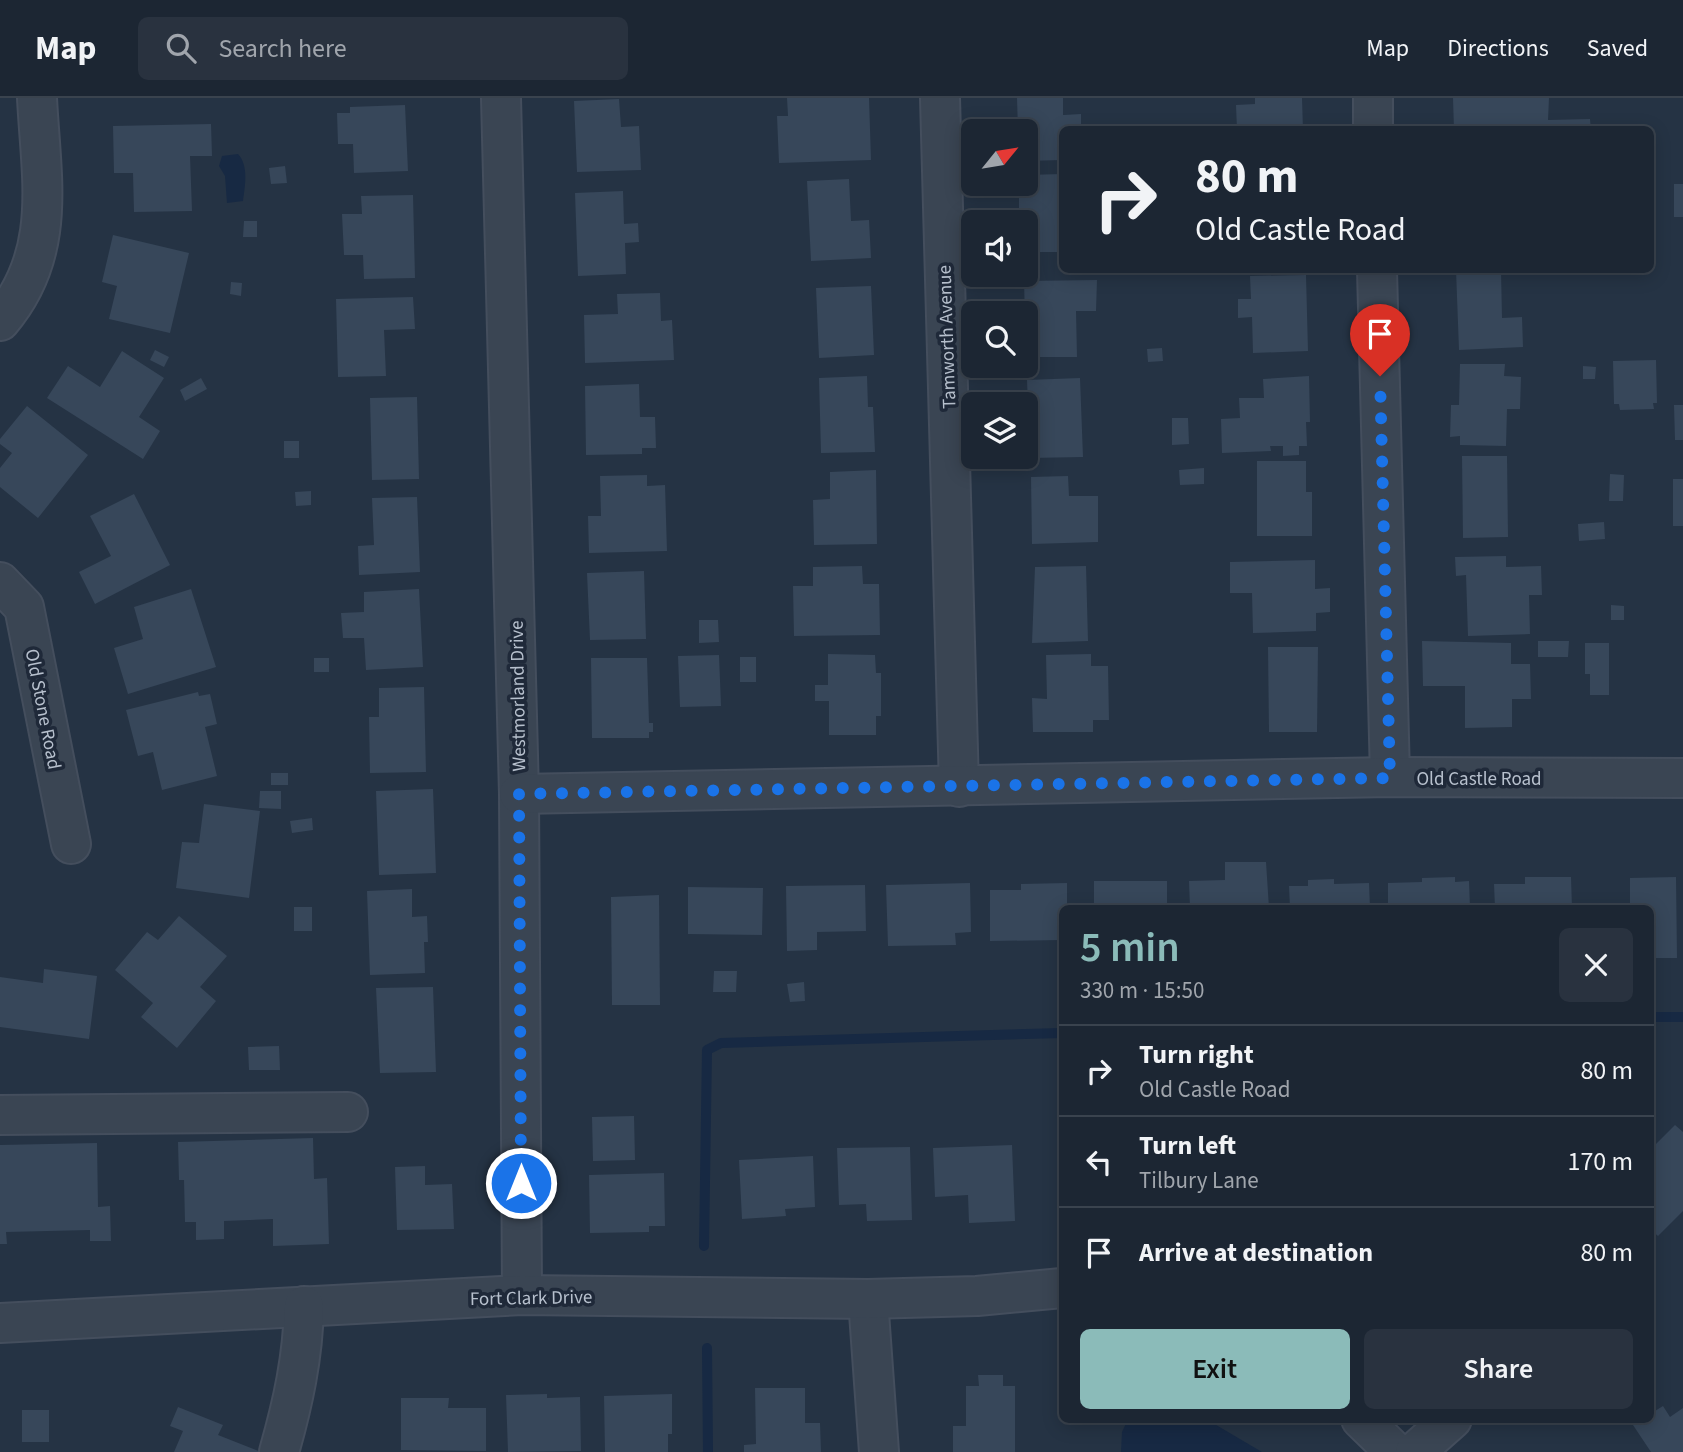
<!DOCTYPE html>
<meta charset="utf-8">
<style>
body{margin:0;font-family:"Source Sans 3",sans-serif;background:#29323f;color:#f1f3f6;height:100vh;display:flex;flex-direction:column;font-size:26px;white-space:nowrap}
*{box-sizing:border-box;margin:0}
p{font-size:23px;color:#a0a5ac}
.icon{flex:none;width:38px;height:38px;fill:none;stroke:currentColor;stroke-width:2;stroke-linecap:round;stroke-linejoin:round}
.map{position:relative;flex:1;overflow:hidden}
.sheet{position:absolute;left:1059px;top:807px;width:595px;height:518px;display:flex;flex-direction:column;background:#1c2633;border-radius:10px;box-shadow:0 4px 18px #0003,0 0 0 2px #3a434e}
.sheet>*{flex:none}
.top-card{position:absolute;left:1059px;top:28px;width:595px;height:147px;border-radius:10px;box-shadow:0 4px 18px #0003,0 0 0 2px #3a434e;background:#1c2633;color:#f1f3f6;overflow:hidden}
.needle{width:46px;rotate:60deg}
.fabs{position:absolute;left:961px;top:21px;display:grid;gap:14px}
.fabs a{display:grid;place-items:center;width:77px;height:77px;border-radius:10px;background:#1c2633;box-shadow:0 4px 18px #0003,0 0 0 2px #3a434e;font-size:35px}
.pin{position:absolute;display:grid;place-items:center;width:60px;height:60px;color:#fff;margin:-72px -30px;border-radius:50% 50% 50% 0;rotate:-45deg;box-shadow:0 0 7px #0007}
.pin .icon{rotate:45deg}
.me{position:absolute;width:77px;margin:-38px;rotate:0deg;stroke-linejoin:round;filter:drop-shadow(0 0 5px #0008)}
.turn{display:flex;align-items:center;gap:24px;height:147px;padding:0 21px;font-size:32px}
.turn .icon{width:91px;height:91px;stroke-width:2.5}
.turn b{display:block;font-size:49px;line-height:60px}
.round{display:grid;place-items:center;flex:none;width:74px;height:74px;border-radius:10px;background:#29323f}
.overview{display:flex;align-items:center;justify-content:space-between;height:119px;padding:0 21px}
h1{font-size:42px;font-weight:600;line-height:52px;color:#8bbbb9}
.primary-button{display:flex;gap:14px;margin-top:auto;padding:14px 21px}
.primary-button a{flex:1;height:80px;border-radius:10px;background:#8bbbb9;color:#111;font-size:28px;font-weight:600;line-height:80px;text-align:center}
.primary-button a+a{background:#29323f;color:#f1f3f6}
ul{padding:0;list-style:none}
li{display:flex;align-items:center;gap:21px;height:91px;padding:0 21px;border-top:2px solid #3a434e}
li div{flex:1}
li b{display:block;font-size:26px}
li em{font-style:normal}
header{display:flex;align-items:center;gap:42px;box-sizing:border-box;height:98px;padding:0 35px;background:#1c2633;border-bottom:2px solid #3a434e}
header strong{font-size:33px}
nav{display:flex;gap:38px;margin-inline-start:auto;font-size:24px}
.search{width:490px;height:63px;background:#29323f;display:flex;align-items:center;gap:18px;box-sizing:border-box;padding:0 24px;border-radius:10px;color:#a0a5ac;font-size:26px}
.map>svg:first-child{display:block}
</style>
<header>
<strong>Map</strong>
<div class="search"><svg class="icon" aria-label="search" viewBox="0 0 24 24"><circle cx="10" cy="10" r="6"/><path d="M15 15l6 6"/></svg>Search here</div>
<nav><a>Map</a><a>Directions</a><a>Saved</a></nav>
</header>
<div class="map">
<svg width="1683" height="1354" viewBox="0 0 1683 1354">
<rect width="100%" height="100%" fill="#253344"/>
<g fill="#172943">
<path d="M238 56C249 68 245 88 243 103L227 105 225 78 219 68 222 58Z"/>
<polygon points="1128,1321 1206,1321 1262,1354 1121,1354 1122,1334"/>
</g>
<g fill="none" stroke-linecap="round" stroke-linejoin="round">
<g stroke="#172943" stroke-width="10">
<polyline points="1650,919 1683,919"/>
<polyline points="704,1148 707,952 721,945 1062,935"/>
<polyline points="707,1250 708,1354"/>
</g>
</g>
<g fill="#37475a">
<polygon points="787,0 869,0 871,62 779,65 777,18 788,18"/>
<polygon points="1017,0 1063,0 1063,17 1081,16 1081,32 1062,32 1062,62 1026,63 1026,33 1018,33"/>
<polygon points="1255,0 1302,0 1303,32 1237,32 1236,7 1255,6"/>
<polygon points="1453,0 1549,0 1548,22 1590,21 1591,32 1454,32"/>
<polygon points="619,1 621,29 639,28 641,72 577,74 574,3"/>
<polygon points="405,7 408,73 354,75 353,46 338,46 337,15 350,15 350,9"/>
<polygon points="211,26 212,58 190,58 192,113 134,114 133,75 114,75 113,28"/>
<polygon points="285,68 287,85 271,86 269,70"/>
<polygon points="1062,76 1062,154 1026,154 1026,124 1019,124 1019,86 1026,86 1026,77"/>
<polygon points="849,81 851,123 869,122 871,160 811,163 807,83"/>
<rect x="1674" y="86" width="9" height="33"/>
<polygon points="623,93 624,126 638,125 639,144 625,145 626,176 578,178 575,95"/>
<polygon points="413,97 415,180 364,181 363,157 344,157 342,116 362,116 361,98"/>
<polygon points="244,123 257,123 257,139 243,139"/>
<polygon points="113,137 189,155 170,235 109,221 117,188 102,184"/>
<polygon points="1456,172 1501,172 1502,220 1522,219 1523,249 1459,252"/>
<polygon points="1306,177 1308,253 1253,255 1252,219 1238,220 1238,201 1251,201 1250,178"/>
<polygon points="1097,182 1096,213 1076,213 1077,259 1026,259 1024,183"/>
<polygon points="231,184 242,185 241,198 230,196"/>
<polygon points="871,188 874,257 819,260 816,190"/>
<polygon points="660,195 661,223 672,222 674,262 585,265 584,217 618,216 617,196"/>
<polygon points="413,199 415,231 384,232 386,278 338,279 336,201"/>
<polygon points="1162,250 1163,263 1148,264 1147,251"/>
<polygon points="155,252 169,259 164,269 150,262"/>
<polygon points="122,253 164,280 139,319 160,333 143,361 47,300 68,268 100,289"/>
<polygon points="1656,262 1657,305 1653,305 1654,311 1620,312 1619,306 1614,306 1613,263"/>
<polygon points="1460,266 1505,266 1504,278 1521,279 1520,311 1507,311 1506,348 1460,347 1460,338 1450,339 1451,307 1459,307"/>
<polygon points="1583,268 1596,269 1595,281 1583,281"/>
<polygon points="867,278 868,309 873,309 875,354 821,355 819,280"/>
<polygon points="1309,278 1310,324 1306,324 1307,348 1299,348 1299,357 1283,358 1283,348 1270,348 1271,353 1222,355 1221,321 1240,320 1239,300 1264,300 1263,281"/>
<polygon points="201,280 207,291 185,303 180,292"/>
<polygon points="1080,280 1083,359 1030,360 1027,282"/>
<polygon points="639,286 640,319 655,319 656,350 642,350 642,356 586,357 585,288"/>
<polygon points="417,299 419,381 372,382 370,300"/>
<polygon points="1674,307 1683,307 1683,342 1675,342"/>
<polygon points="27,308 88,357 38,420 0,389 0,370 12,355 0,346 0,341"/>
<polygon points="1172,320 1188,320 1189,346 1172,347"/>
<rect x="284" y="343" width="15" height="17"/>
<polygon points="1462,358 1507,358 1508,439 1463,440"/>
<polygon points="1257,363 1306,363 1306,394 1312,394 1312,438 1257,438"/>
<polygon points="1204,370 1204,386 1180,387 1179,372"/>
<polygon points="876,372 877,446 814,447 813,402 830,401 830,374"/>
<polygon points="1610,376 1624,377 1623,403 1609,403"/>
<polygon points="647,377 647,388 665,387 667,453 589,455 588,418 601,418 600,378"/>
<polygon points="1068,378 1069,398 1098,398 1098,444 1032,446 1031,379"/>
<rect x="1673" y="381" width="10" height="47"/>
<polygon points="311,393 311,407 296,408 295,394"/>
<polygon points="134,396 170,467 95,506 79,474 111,458 90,418"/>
<polygon points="417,399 420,474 359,477 358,448 374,447 372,400"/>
<polygon points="1604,424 1605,441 1579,443 1578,426"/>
<polygon points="1506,458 1506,469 1541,468 1542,497 1529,497 1530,536 1468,538 1466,477 1456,478 1455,459"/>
<polygon points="1315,462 1315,491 1330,490 1330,514 1316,515 1316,533 1253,535 1252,495 1230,495 1230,464"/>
<polygon points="862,468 863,486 879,486 880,537 794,538 793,488 813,488 813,469"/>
<polygon points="1086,468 1088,543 1032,545 1035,469"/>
<polygon points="644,473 646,541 590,542 587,475"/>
<polygon points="191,491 216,569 128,596 114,550 143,541 134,509"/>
<polygon points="419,491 423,569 366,572 364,540 343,540 341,515 364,514 364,494"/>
<polygon points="1611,507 1624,508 1624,522 1611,522"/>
<polygon points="699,522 718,522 719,544 699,545"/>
<polygon points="1422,543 1511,545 1511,566 1530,566 1531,601 1512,601 1512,629 1465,630 1465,588 1423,588"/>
<polygon points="1538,543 1569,543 1568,559 1538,559"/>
<polygon points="1585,545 1609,545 1609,597 1590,597 1590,576 1585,576"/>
<polygon points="1268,549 1318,549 1317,634 1269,634"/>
<polygon points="828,556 875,557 876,575 881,575 881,618 876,618 876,637 829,637 829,603 815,603 815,587 828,587"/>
<polygon points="1091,556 1091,568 1108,568 1109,622 1093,622 1093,634 1033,634 1032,600 1047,601 1046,557"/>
<polygon points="719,557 721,608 680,609 678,558"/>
<rect x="740" y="559" width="16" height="25"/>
<rect x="314" y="560" width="15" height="14"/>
<polygon points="591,560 647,560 649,625 653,625 653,634 649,634 649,640 592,640"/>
<polygon points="424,589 426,674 370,675 369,619 379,619 379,590"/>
<polygon points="198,594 199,598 210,596 217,626 205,629 217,678 162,692 153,654 138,658 126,612"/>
<rect x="271" y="675" width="17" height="12"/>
<polygon points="433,691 436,775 379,777 376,693"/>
<polygon points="260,693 281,693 281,711 259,710"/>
<polygon points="204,706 260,713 249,800 176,790 182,744 199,745"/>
<polygon points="312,720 313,732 292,735 290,723"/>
<polygon points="1225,764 1266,764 1269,810 1190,810 1189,783 1225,782"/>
<polygon points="1455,779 1455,784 1469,783 1470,810 1388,810 1388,785 1422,784 1422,780"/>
<polygon points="1525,779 1571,779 1572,810 1495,810 1494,786 1525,786"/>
<polygon points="1676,779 1677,860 1650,860 1650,810 1630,810 1630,780"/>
<polygon points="1334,781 1334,786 1369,785 1370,810 1290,810 1289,788 1308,788 1308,782"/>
<rect x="1094" y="783" width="73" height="27"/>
<polygon points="970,785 971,834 955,835 956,847 888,848 886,787"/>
<polygon points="1067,785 1067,810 1062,810 1062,842 990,843 990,792 1021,792 1021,786"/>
<polygon points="865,787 866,833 817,834 817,852 787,853 786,788"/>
<polygon points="688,789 763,790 762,837 688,836"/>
<polygon points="412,791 412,819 427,818 428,844 424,844 425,875 370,877 367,793"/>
<polygon points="659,797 660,907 612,907 611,799"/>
<rect x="294" y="809" width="18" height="24"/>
<polygon points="179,818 227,858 200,889 216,903 177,950 141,919 153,905 115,872 147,834 158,842"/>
<polygon points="44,871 97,878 89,941 0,929 0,879 43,885"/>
<polygon points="714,873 737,873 736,894 713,894"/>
<polygon points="804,884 805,903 790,904 787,886"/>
<polygon points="433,889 436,974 380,975 376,890"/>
<polygon points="279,948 280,972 249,972 248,949"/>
<polygon points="634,1018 635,1062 593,1063 592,1019"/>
<polygon points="1675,1027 1683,1034 1683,1113 1658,1138 1650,1131 1650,1052"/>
<polygon points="313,1040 314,1081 327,1080 329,1146 273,1148 273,1121 224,1123 224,1141 196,1142 196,1124 185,1124 184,1082 179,1082 178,1044"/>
<polygon points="97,1045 98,1109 110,1108 111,1143 90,1143 90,1132 6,1134 7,1146 0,1146 0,1047"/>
<polygon points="1012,1047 1015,1123 969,1125 968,1097 935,1099 933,1050"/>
<polygon points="910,1049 912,1122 867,1123 866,1106 839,1107 837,1050"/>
<polygon points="813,1058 815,1109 785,1111 786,1118 742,1121 739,1062"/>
<polygon points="425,1068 425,1087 452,1086 454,1131 397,1132 395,1069"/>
<polygon points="664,1075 665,1128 649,1128 649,1134 590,1135 589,1077"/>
<polygon points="978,1277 1003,1277 1003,1288 1015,1288 1015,1354 953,1354 953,1328 966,1328 966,1288 979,1288"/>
<polygon points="755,1290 805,1290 805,1325 820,1325 821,1354 744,1354 744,1347 756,1346"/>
<polygon points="547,1296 547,1300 580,1299 581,1353 508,1354 506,1297"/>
<polygon points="672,1296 672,1336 668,1336 668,1354 605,1354 604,1298"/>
<polygon points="401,1300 449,1300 448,1310 486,1310 486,1353 401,1352"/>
<polygon points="1663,1308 1670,1319 1683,1310 1683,1354 1651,1354 1633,1327 1642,1321 1650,1321 1650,1316"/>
<polygon points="178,1309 223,1327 218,1337 261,1354 174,1354 183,1333 170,1328"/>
<rect x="22" y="1312" width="27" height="32"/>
</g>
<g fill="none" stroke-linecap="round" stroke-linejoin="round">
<defs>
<g id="minor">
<polyline points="501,0 519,696 522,1197"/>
<polyline points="940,0 959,689"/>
<polyline points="1373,0 1373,32"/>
<polyline points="1377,172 1390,679"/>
<path d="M0 223C58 155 41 81 37 0"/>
<polyline points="0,484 24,509 71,746"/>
<polyline points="519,696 1390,679 1683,680"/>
<polyline points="0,1017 348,1014"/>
<polyline points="868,1201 879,1354"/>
<polyline points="0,1225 522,1197 868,1201 977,1198 1062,1190"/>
<polyline points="1361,1321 1395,1354"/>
<path d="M279 1354C293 1305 303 1259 304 1208"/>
<polyline points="1415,1354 1452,1321"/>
</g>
</defs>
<use href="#minor" stroke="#444e5d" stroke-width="42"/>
<use href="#minor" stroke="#3a4553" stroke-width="38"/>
</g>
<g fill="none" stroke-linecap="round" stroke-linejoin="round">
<polyline stroke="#1a73e8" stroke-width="12" stroke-dasharray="0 21.6" points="521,1085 519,696 1390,680 1380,278"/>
</g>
<g text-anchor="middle" stroke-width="7" stroke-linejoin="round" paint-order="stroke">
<g font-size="19" fill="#b7c0cd" stroke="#1f2939">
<text transform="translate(946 239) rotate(-92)" y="7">Tamworth Avenue</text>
<text transform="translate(517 598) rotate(-91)" y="7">Westmorland Drive</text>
<text transform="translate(44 611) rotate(79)" y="7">Old Stone Road</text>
<text x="1479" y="687">Old Castle Road</text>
<text transform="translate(531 1199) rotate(-1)" y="7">Fort Clark Drive</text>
</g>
</g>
</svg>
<div class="fabs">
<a><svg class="needle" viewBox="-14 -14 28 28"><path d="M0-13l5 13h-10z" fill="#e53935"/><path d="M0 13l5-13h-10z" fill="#a0a5ac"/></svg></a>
<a><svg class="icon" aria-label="sound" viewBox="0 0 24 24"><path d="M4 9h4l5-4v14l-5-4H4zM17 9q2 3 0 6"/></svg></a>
<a><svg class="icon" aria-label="search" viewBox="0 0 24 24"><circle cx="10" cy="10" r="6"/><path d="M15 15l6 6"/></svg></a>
<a><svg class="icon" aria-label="layers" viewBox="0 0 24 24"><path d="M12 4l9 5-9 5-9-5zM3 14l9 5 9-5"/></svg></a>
</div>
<div class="pin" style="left:1380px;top:278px;background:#d93025"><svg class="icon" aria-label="arrive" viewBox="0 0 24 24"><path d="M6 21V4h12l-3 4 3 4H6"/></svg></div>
<svg class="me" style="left:521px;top:1085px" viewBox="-20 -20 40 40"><circle r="17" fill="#1a73e8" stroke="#fff" stroke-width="3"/><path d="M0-11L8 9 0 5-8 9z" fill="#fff"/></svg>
<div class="top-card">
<div class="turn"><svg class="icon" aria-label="right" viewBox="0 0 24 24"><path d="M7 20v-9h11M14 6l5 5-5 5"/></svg><div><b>80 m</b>Old Castle Road</div></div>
</div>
<section class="sheet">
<div class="overview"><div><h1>5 min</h1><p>330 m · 15:50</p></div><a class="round"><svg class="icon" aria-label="close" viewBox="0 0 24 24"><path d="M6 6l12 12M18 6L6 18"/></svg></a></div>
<ul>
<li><svg class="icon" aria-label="right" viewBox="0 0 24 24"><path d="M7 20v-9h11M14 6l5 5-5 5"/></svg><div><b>Turn right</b><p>Old Castle Road</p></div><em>80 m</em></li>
<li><svg class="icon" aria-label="left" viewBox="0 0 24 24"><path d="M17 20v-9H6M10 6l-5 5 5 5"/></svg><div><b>Turn left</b><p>Tilbury Lane</p></div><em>170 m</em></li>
<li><svg class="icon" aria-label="arrive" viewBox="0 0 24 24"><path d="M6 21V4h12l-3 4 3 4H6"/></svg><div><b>Arrive at destination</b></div><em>80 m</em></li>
</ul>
<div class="primary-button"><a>Exit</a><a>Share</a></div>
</section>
</div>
